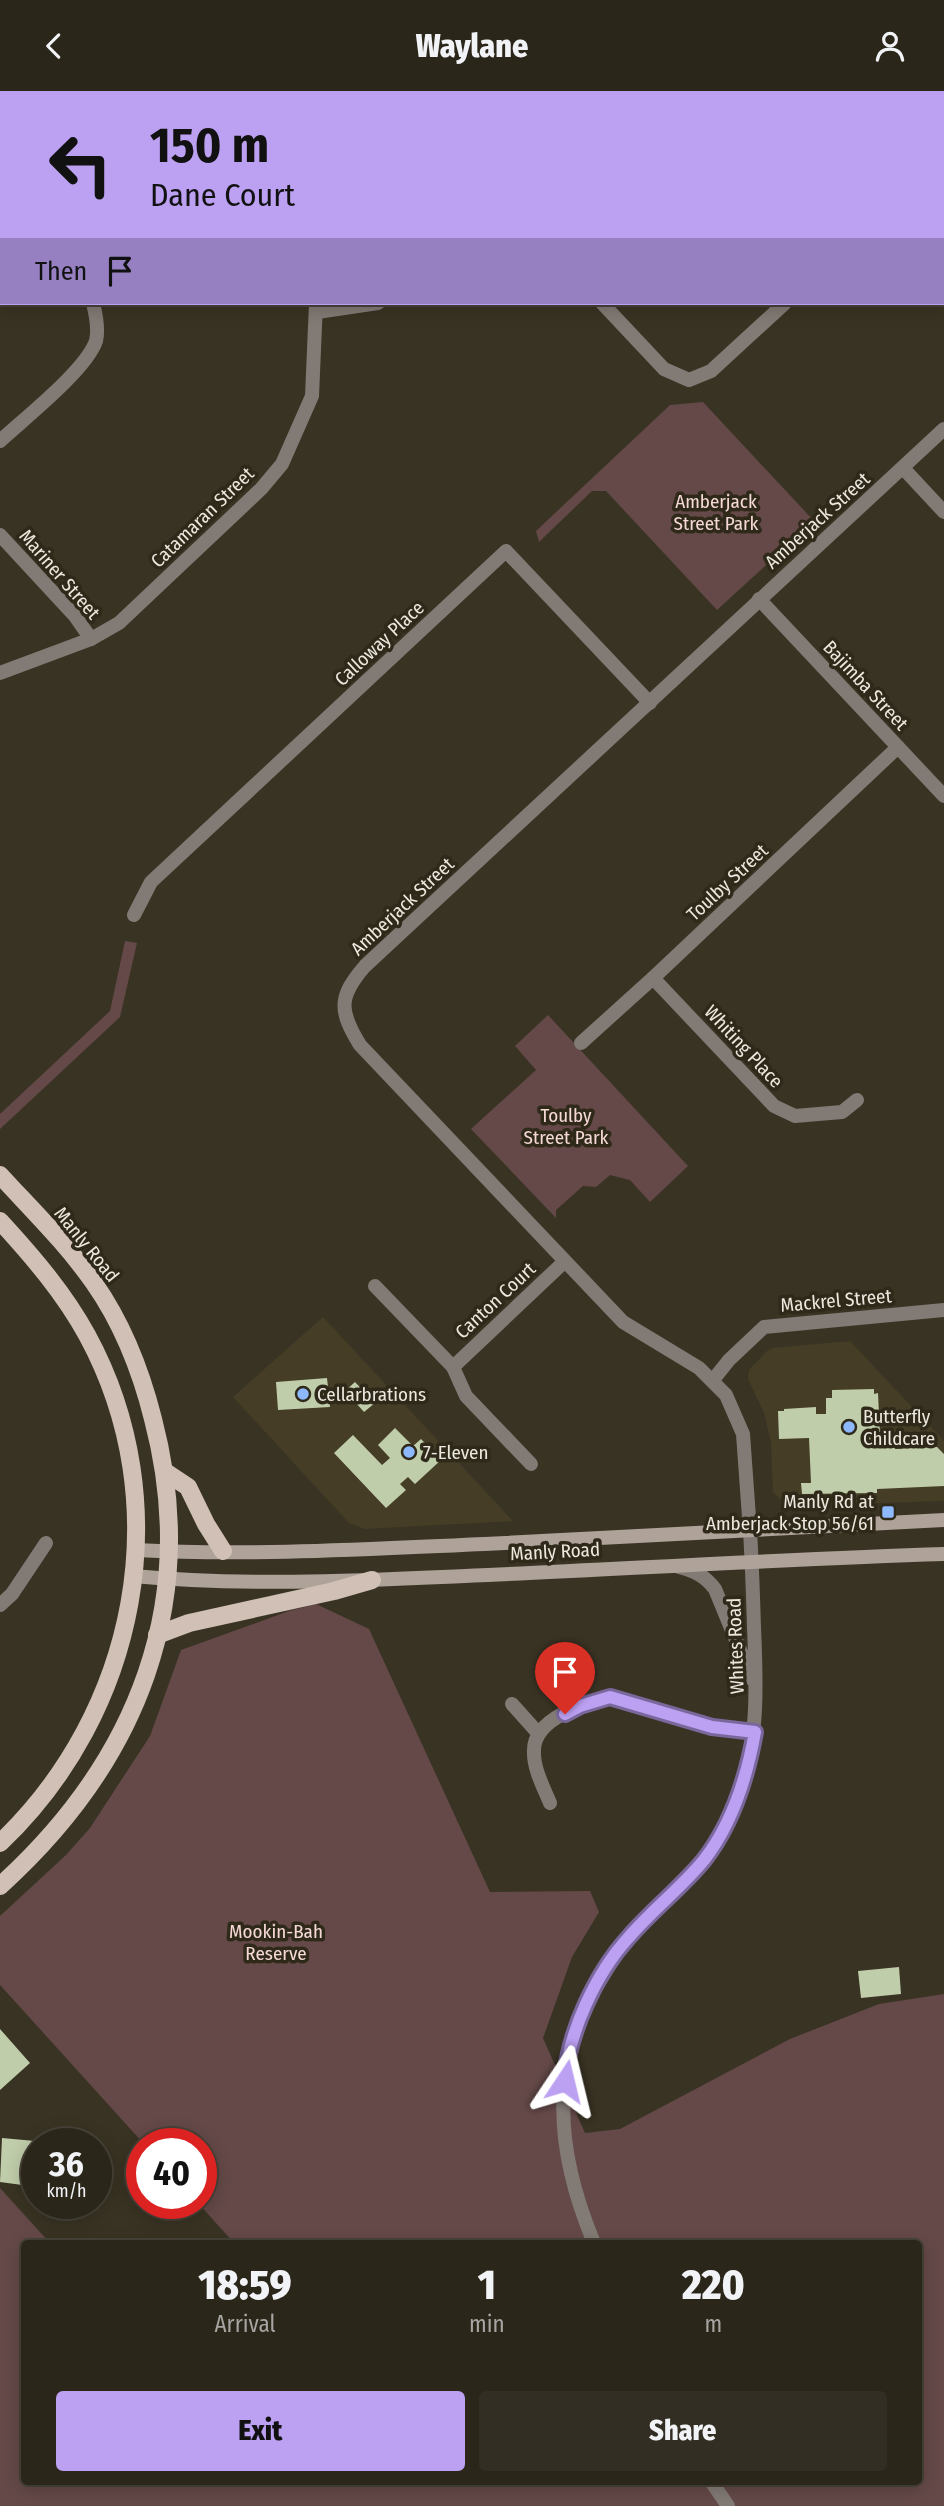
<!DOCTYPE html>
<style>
body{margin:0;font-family:"Fira Sans Condensed",sans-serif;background:#332e23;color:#f1f3f6;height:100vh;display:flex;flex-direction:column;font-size:26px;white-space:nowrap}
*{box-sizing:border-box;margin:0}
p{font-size:23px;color:#a6a5a2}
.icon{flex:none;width:38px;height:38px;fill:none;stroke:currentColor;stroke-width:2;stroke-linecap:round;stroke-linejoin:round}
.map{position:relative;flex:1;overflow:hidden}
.drawer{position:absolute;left:21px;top:2149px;width:901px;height:245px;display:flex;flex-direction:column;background:#2b261a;border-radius:7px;box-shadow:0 4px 18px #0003,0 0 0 2px #474339}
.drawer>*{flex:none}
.hud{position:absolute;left:0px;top:0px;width:945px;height:214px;box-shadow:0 4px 18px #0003,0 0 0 2px #474339;background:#bca0f2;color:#111;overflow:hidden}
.speed{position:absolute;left:21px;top:2037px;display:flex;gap:14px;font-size:35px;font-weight:700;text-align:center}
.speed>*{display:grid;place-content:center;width:91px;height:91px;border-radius:50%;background:#2b261a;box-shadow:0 4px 18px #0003,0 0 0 2px #474339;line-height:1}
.speed small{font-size:18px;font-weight:400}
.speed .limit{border:10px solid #d22;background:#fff;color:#111}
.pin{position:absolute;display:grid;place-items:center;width:60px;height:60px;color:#fff;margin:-72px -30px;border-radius:50% 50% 50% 0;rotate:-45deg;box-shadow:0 0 7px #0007}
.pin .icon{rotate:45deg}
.me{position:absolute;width:77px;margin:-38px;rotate:10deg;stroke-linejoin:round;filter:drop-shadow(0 0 5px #0008)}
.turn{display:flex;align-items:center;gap:24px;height:147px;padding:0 35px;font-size:32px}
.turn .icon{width:91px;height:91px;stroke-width:2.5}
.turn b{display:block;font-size:49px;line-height:60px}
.then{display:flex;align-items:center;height:66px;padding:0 35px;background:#0003;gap:14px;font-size:26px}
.eta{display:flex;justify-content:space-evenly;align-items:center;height:119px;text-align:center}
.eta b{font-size:42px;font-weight:800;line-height:49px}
.button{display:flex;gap:14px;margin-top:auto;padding:14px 35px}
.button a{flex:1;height:80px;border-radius:7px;background:#bca0f2;color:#111;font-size:28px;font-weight:800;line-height:80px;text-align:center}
.button a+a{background:#332e23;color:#f1f3f6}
header{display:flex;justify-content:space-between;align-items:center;height:91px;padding:0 35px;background:#2b261a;font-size:32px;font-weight:800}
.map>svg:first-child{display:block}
</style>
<header><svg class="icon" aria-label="back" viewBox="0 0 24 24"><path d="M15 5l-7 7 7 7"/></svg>Waylane<svg class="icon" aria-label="person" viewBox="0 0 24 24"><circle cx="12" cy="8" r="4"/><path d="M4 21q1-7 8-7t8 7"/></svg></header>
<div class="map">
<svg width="944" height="2415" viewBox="0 0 944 2415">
<rect width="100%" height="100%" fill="#393323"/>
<g fill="#453d26">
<polygon points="323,1226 513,1430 365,1438 349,1432 233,1306"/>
<polygon points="850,1250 944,1350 944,1410 790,1415 773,1402 771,1352 764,1322 748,1288 749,1279 767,1260 773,1257"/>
</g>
<g fill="#644948">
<polygon points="703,311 814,430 717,519 606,400 592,400 539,451 536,440 670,314"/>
<polygon points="125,850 137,852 120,926 0,1038 0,1023 110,920"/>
<polygon points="548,924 688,1075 650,1111 630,1089 610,1084 596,1096 583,1095 556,1119 556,1127 471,1038 536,979 515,955"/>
<polygon points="316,1513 369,1538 490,1801 590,1800 599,1821 572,1866 543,1947 585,2042 620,2038 790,1948 879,1913 944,1903 944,2415 0,2415 0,2097 50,2152 24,2152 24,2390 919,2390 919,2152 234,2152 198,2112 201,2112 201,2053 144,2053 0,1894 0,1825 66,1764 90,1737 150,1645 181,1559 289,1520"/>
</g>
<g fill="#c0cdaa">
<polygon points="327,1287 330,1316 278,1319 276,1291"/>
<polygon points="355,1291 375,1312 364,1321 345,1300"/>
<polygon points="874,1298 874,1303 878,1302 880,1345 895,1345 895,1358 937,1356 944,1363 944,1395 877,1398 877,1402 802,1403 801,1392 811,1392 809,1347 779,1348 778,1320 784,1320 784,1318 816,1316 816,1323 826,1323 826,1307 832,1307 832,1299"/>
<polygon points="395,1337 413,1355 421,1348 441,1369 415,1393 408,1386 400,1393 406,1399 386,1417 334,1362 353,1344 382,1374 390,1367 378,1354"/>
<polygon points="899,1876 901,1903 861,1907 858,1880"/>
<polygon points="0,1938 30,1972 0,1999"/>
<polygon points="2,2047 46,2051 45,2053 37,2053 37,2096 0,2091"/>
</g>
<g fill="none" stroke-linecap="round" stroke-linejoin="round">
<g stroke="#827a75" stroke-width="14">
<polyline points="192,0 193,2"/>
<polyline points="245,2 247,0"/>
<polyline points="665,2 667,0"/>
<polyline points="943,65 944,64"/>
<polyline points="0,108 2,110"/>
<polyline points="602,212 664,278 689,289 711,280 785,212"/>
<polyline points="317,221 378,212"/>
<path d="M0 350C25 327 86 279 96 250 99 238 96 224 93 212"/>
<polyline points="903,377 944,421"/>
<polyline points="0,444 75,525 91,548"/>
<polyline points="759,508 944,705"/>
<polyline points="0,582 91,548 119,532 261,398 282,373 312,305 316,212"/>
<polyline points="134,824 151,791 506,460 650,612"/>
<polyline points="653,887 774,1015 795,1025 842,1021 857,1009"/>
<polyline points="581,952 653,887 898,656"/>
<polyline points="375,1195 453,1276 466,1305 531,1373"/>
<polyline points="453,1276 564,1171"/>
<polyline points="713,1289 729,1269 764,1236 944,1219"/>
<path d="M750 1440 743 1343 726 1304 699 1277 623 1231 360 954C339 920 338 906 365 875L944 338"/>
<polyline points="0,1514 12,1503 46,1452"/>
<polyline points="512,1613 538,1642"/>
<path d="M550 1712C543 1695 533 1677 534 1659 534 1628 585 1611 610 1606L712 1636 755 1641"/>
</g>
<g stroke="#827a75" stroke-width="14">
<path d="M679 1476C695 1480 705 1485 715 1498L752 1588"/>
<path d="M594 2152C555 2059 547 1968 606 1880 613 1868 620 1855 630 1845 667 1805 712 1770 733 1718 759 1654 757 1603 754 1536 753 1504 752 1472 750 1440"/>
<polyline points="711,2390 728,2415"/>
</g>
<g stroke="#aea299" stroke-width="14">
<path d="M136 1459C252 1465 369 1458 485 1453 638 1446 791 1438 944 1429"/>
<path d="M133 1485C251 1496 371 1489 488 1484 640 1477 792 1468 944 1463"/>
</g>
<g stroke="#d0c0b5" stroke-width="18">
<path d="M0 1084C32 1119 67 1153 94 1192 122 1232 141 1280 153 1328 201 1511 138 1670 0 1795"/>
<path d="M0 1130C33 1166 64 1202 87 1244 179 1413 137 1622 0 1752"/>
<polyline points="164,1380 188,1396 206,1433 223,1460"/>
<polyline points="157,1544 189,1532 334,1500 372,1489"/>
</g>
</g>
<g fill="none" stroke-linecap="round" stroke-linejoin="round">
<defs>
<path id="route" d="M565 1623 580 1615 610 1606 712 1636 755 1641C747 1686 732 1733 704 1769 681 1797 652 1819 629 1846 596 1882 568 1942 565 1990"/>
</defs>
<use href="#route" stroke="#7a689d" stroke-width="18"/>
<use href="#route" stroke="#bca0f2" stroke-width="12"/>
</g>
<g fill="#8db9fc" stroke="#2f291a" stroke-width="2.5">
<circle cx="303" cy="1303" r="7"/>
<circle cx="849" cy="1336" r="7"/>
<circle cx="409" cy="1361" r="7"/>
<rect x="881" y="1414" width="14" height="14" rx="3.5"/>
</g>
<g text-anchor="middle" stroke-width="7" stroke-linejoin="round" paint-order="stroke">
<g font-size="19" fill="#f6d9d7" stroke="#2f291a">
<text x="716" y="417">Amberjack<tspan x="716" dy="22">Street Park</tspan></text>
<text x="566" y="1031">Toulby<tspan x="566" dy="22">Street Park</tspan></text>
<text x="276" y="1847">Mookin-Bah<tspan x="276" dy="22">Reserve</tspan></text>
</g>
<g font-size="19" fill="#ece8de" stroke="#2f291a">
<text transform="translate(202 426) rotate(-44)" y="7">Catamaran Street</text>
<text transform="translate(817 429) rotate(-42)" y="7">Amberjack Street</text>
<text transform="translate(60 483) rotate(49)" y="7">Mariner Street</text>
<text transform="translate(379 552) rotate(-43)" y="7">Calloway Place</text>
<text transform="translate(866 594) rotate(47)" y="7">Bajimba Street</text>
<text transform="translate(727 791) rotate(-43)" y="7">Toulby Street</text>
<text transform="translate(402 815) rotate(-43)" y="7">Amberjack Street</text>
<text transform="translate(744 955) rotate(47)" y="7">Whiting Place</text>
<text transform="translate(87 1153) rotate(51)" y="7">Manly Road</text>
<text transform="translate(495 1209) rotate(-43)" y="7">Canton Court</text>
<text transform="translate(836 1209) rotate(-5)" y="7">Mackrel Street</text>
<text transform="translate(555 1460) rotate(-3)" y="7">Manly Road</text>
<text transform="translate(735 1555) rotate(-92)" y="7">Whites Road</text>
</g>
<g font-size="19" fill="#ece8de" stroke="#2f291a" text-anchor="start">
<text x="317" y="1310">Cellarbrations</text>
<text x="863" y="1332">Butterfly<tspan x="863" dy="22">Childcare</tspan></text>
<text x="423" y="1368">7-Eleven</text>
<text x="874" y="1417" text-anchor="end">Manly Rd at<tspan x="874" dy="22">Amberjack Stop 56/61</tspan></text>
</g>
</g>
</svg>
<div class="speed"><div>36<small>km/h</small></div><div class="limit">40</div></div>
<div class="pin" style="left:565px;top:1623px;background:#d93025"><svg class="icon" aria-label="arrive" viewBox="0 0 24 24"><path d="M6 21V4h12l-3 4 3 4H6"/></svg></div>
<svg class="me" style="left:565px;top:1990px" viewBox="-20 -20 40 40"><path d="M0-17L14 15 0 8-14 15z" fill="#bca0f2" stroke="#fff" stroke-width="4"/></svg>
<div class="hud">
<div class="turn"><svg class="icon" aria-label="left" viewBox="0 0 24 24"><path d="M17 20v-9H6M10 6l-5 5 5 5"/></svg><div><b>150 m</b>Dane Court</div></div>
<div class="then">Then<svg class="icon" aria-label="arrive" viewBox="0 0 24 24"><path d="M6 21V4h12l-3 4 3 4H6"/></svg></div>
</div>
<section class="drawer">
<div class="eta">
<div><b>18:59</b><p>Arrival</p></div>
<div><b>1</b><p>min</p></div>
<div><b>220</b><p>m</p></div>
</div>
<div class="button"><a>Exit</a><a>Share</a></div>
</section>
</div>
